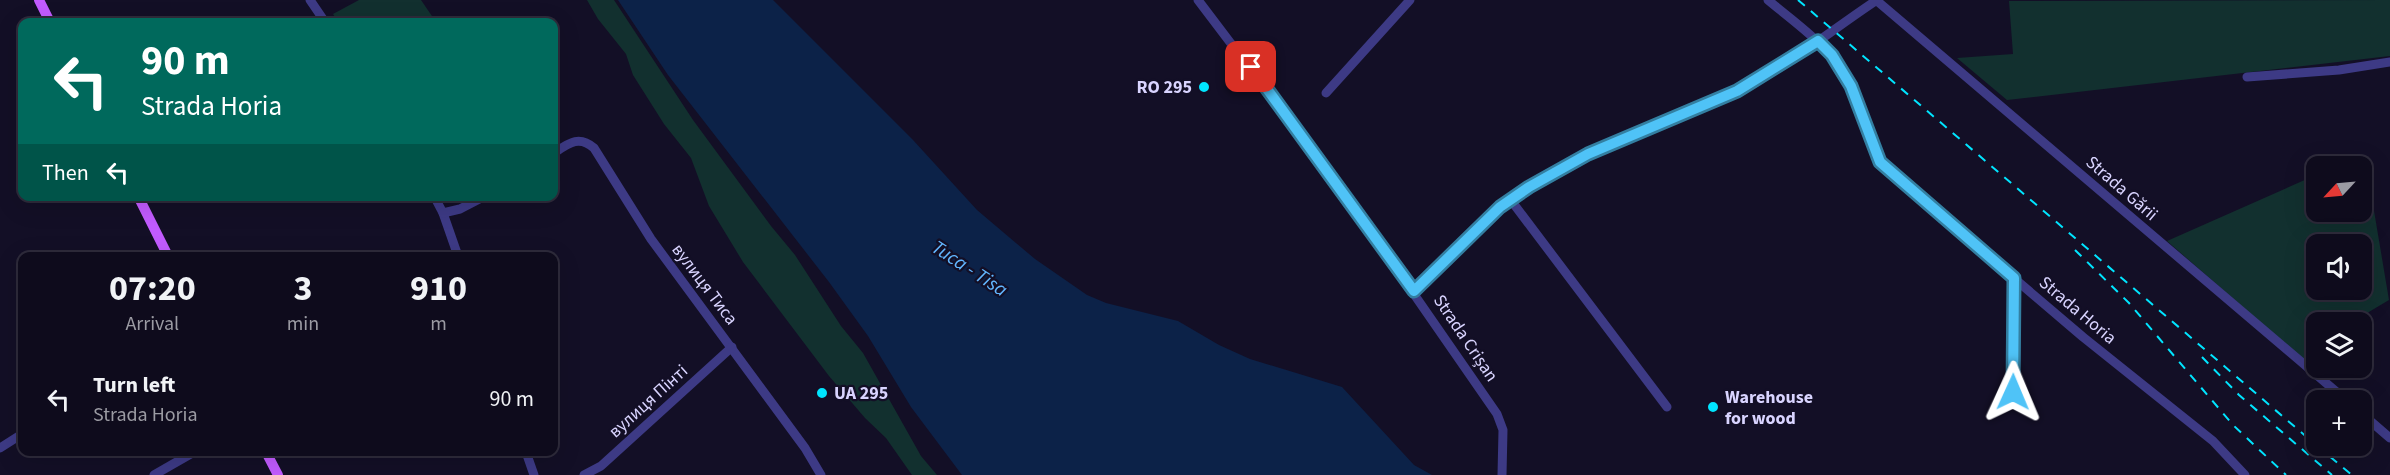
<!DOCTYPE html>
<meta charset="utf-8">
<style>
body{margin:0;font-family:"Source Sans 3",sans-serif;background:#1c1929;color:#f1f3f6;height:100vh;display:flex;flex-direction:column;font-size:22px;white-space:nowrap}
*{box-sizing:border-box;margin:0}
p{font-size:20px;color:#9b9ba3}
.icon{flex:none;width:33px;height:33px;fill:none;stroke:currentColor;stroke-width:2;stroke-linecap:round;stroke-linejoin:round}
.map{position:relative;flex:1;overflow:hidden}
.side{position:absolute;left:18px;top:252px;width:540px;height:204px;display:flex;flex-direction:column;background:#0e0b1c;border-radius:12px;box-shadow:0 6px 24px #0002,0 0 0 2px #2e2b3b}
.side>*{flex:none}
.banner{position:absolute;left:18px;top:18px;width:540px;height:183px;border-radius:12px;box-shadow:0 6px 24px #0002,0 0 0 2px #2e2b3b;background:#00695c;color:#fff;overflow:hidden}
.needle{width:39px;rotate:244deg}
.tools{position:absolute;left:2306px;top:156px;display:grid;gap:12px}
.tools a{display:grid;place-items:center;width:66px;height:66px;border-radius:12px;background:#0e0b1c;box-shadow:0 6px 24px #0002,0 0 0 2px #2e2b3b;font-size:30px}
.pin{position:absolute;display:grid;place-items:center;width:51px;height:51px;color:#fff;margin:-26px;border-radius:12px;box-shadow:0 3px 9px #0006}
.me{position:absolute;width:66px;margin:-33px;rotate:1deg;stroke-linejoin:round;filter:drop-shadow(0 0 4px #0008)}
.turn{display:flex;align-items:center;gap:21px;height:126px;padding:0 24px;font-size:27px}
.turn .icon{width:78px;height:78px;stroke-width:2.5}
.turn b{display:block;font-size:42px;line-height:51px}
.then{display:flex;align-items:center;height:57px;padding:0 24px;background:#0003;gap:12px;font-size:22px}
.eta{display:flex;justify-content:space-evenly;align-items:center;height:102px;text-align:center}
.eta b{font-size:36px;font-weight:700;line-height:42px}
ul{padding:0;list-style:none}
li{display:flex;align-items:center;gap:18px;height:90px;padding:0 24px}
li div{flex:1}
li b{display:block;font-size:22px}
li em{font-style:normal}
.map>svg:first-child{display:block}
</style>
<div class="map">
<svg width="2390" height="475" viewBox="0 0 2390 475">
<rect width="100%" height="100%" fill="#130f26"/>
<g fill="#12302f" fill-rule="evenodd">
<polygon points="359,0 421,0 436,22 338,22 333,14"/>
<polygon points="587,0 614,0 693,120 771,226 795,255 841,326 863,353 921,456 937,475 912,475 886,438 865,418 829,376 743,262 709,206 691,158 664,124 633,75 626,54 598,19"/>
<polygon points="2390,0 2390,56 2007,100 1957,58 2013,54 2009,1"/>
<path d="M2367 169 2389 300 2352 322H2316V350L2305 361 2167 241 2316 175V212H2361V171ZM2316 244H2361V290H2316Z"/>
</g>
<polygon fill="#0c2248" points="618,0 773,0 913,140 977,210 1035,259 1087,295 1106,303 1178,321 1219,345 1250,359 1342,387 1414,465 1432,475 962,475 911,407 868,336 829,282 668,75"/>
<g fill="none" stroke-linecap="round" stroke-linejoin="round">
<g stroke="#3d3a85" stroke-width="9">
<polyline points="310,0 325,22"/>
<polyline points="1198,0 1339,186 1497,414 1503,430 1502,475"/>
<path d="M1768 0C1799 26 1833 48 1851 86 1864 113 1867 147 1887 170L2083 337 2213 441 2245 475"/>
<polyline points="1876,0 2346,400"/>
<polyline points="2247,77 2339,70 2390,62"/>
<polyline points="1326,93 1410,0"/>
<path d="M554 153C569 143 579 135 594 148L651 239 805 448 821 475"/>
<polyline points="434,196 443,213 458,256"/>
<polyline points="1510,199 1667,407"/>
<polyline points="443,213 460,209 485,196"/>
<path d="M1414 291C1445 261 1475 225 1509 199 1576 149 1661 127 1736 92 1786 68 1830 31 1877 0"/>
<polyline points="2014,392 2014,278"/>
<polyline points="2361,413 2390,438"/>
<polyline points="0,448 22,434"/>
<polyline points="526,452 534,475"/>
<polyline points="154,475 194,452"/>
<polyline points="584,475 601,466 732,347"/>
</g>
<g stroke="#c25bff" stroke-width="10">
<polyline points="39,0 50,22"/>
<polyline points="138,196 168,256"/>
<polyline points="266,452 278,475"/>
</g>
<g stroke="#00e5ff" stroke-width="2" stroke-dasharray="9 8" stroke-linecap="butt">
<polyline points="1798,0 2316,445"/>
<polyline points="2075,250 2129,303 2233,425 2286,475"/>
<polyline points="2202,357 2239,395 2332,475"/>
<polyline points="2317,446 2352,475"/>
</g>
</g>
<g fill="none" stroke-linecap="round" stroke-linejoin="round">
<defs>
<polyline id="route" points="1251,67 1414,291 1500,207 1529,187 1588,154 1737,91 1818,41 1832,55 1851,86 1880,162 2014,278 2013,392"/>
</defs>
<use href="#route" stroke="#337fa1" stroke-width="15"/>
<use href="#route" stroke="#4fc3f7" stroke-width="10"/>
</g>
<g fill="#00e5ff" stroke="#130f26" stroke-width="2">
<circle cx="1204" cy="87" r="6"/>
<circle cx="822" cy="393" r="6"/>
<circle cx="1713" cy="407" r="6"/>
</g>
<g text-anchor="middle" stroke-width="4.5" stroke-linejoin="round" paint-order="stroke">
<g font-size="18" font-weight="bold" fill="#d9d4ff" stroke="#130f26" text-anchor="start">
<text x="1192" y="93" text-anchor="end">RO 295</text>
<text x="834" y="399">UA 295</text>
<text x="1725" y="403">Warehouse<tspan x="1725" dy="21">for wood</tspan></text>
</g>
<g font-size="18" fill="#d9d4ff" stroke="#130f26">
<text transform="translate(2122 188) rotate(41)" y="6">Strada Gării</text>
<text transform="translate(705 284) rotate(53)" y="6">вулиця Тиса</text>
<text transform="translate(2078 310) rotate(40)" y="6">Strada Horia</text>
<text transform="translate(1466 338) rotate(56)" y="6">Strada Crișan</text>
<text transform="translate(648 401) rotate(-42)" y="6">вулиця Пінті</text>
</g>
<g font-size="20" font-style="italic" fill="#62b6ff" stroke="#130f26">
<text transform="translate(970 268) rotate(33)" y="7">Тиса - Tisa</text>
</g>
</g>
</svg>
<div class="tools">
<a><svg class="needle" viewBox="-14 -14 28 28"><path d="M0-13l5 13h-10z" fill="#e53935"/><path d="M0 13l5-13h-10z" fill="#9b9ba3"/></svg></a>
<a><svg class="icon" aria-label="sound" viewBox="0 0 24 24"><path d="M4 9h4l5-4v14l-5-4H4zM17 9q2 3 0 6"/></svg></a>
<a><svg class="icon" aria-label="layers" viewBox="0 0 24 24"><path d="M12 4l9 5-9 5-9-5zM3 14l9 5 9-5"/></svg></a>
<a>+</a>
</div>
<div class="pin" style="left:1251px;top:67px;background:#d93025"><svg class="icon" aria-label="arrive" viewBox="0 0 24 24"><path d="M6 21V4h12l-3 4 3 4H6"/></svg></div>
<svg class="me" style="left:2013px;top:392px" viewBox="-20 -20 40 40"><path d="M0-17L14 15 0 8-14 15z" fill="#4fc3f7" stroke="#fff" stroke-width="4"/></svg>
<div class="banner">
<div class="turn"><svg class="icon" aria-label="left" viewBox="0 0 24 24"><path d="M17 20v-9H6M10 6l-5 5 5 5"/></svg><div><b>90 m</b>Strada Horia</div></div>
<div class="then">Then<svg class="icon" aria-label="left" viewBox="0 0 24 24"><path d="M17 20v-9H6M10 6l-5 5 5 5"/></svg></div>
</div>
<section class="side">
<div class="eta">
<div><b>07:20</b><p>Arrival</p></div>
<div><b>3</b><p>min</p></div>
<div><b>910</b><p>m</p></div>
</div>
<ul>
<li><svg class="icon" aria-label="left" viewBox="0 0 24 24"><path d="M17 20v-9H6M10 6l-5 5 5 5"/></svg><div><b>Turn left</b><p>Strada Horia</p></div><em>90 m</em></li>
</ul>
</section>
</div>
